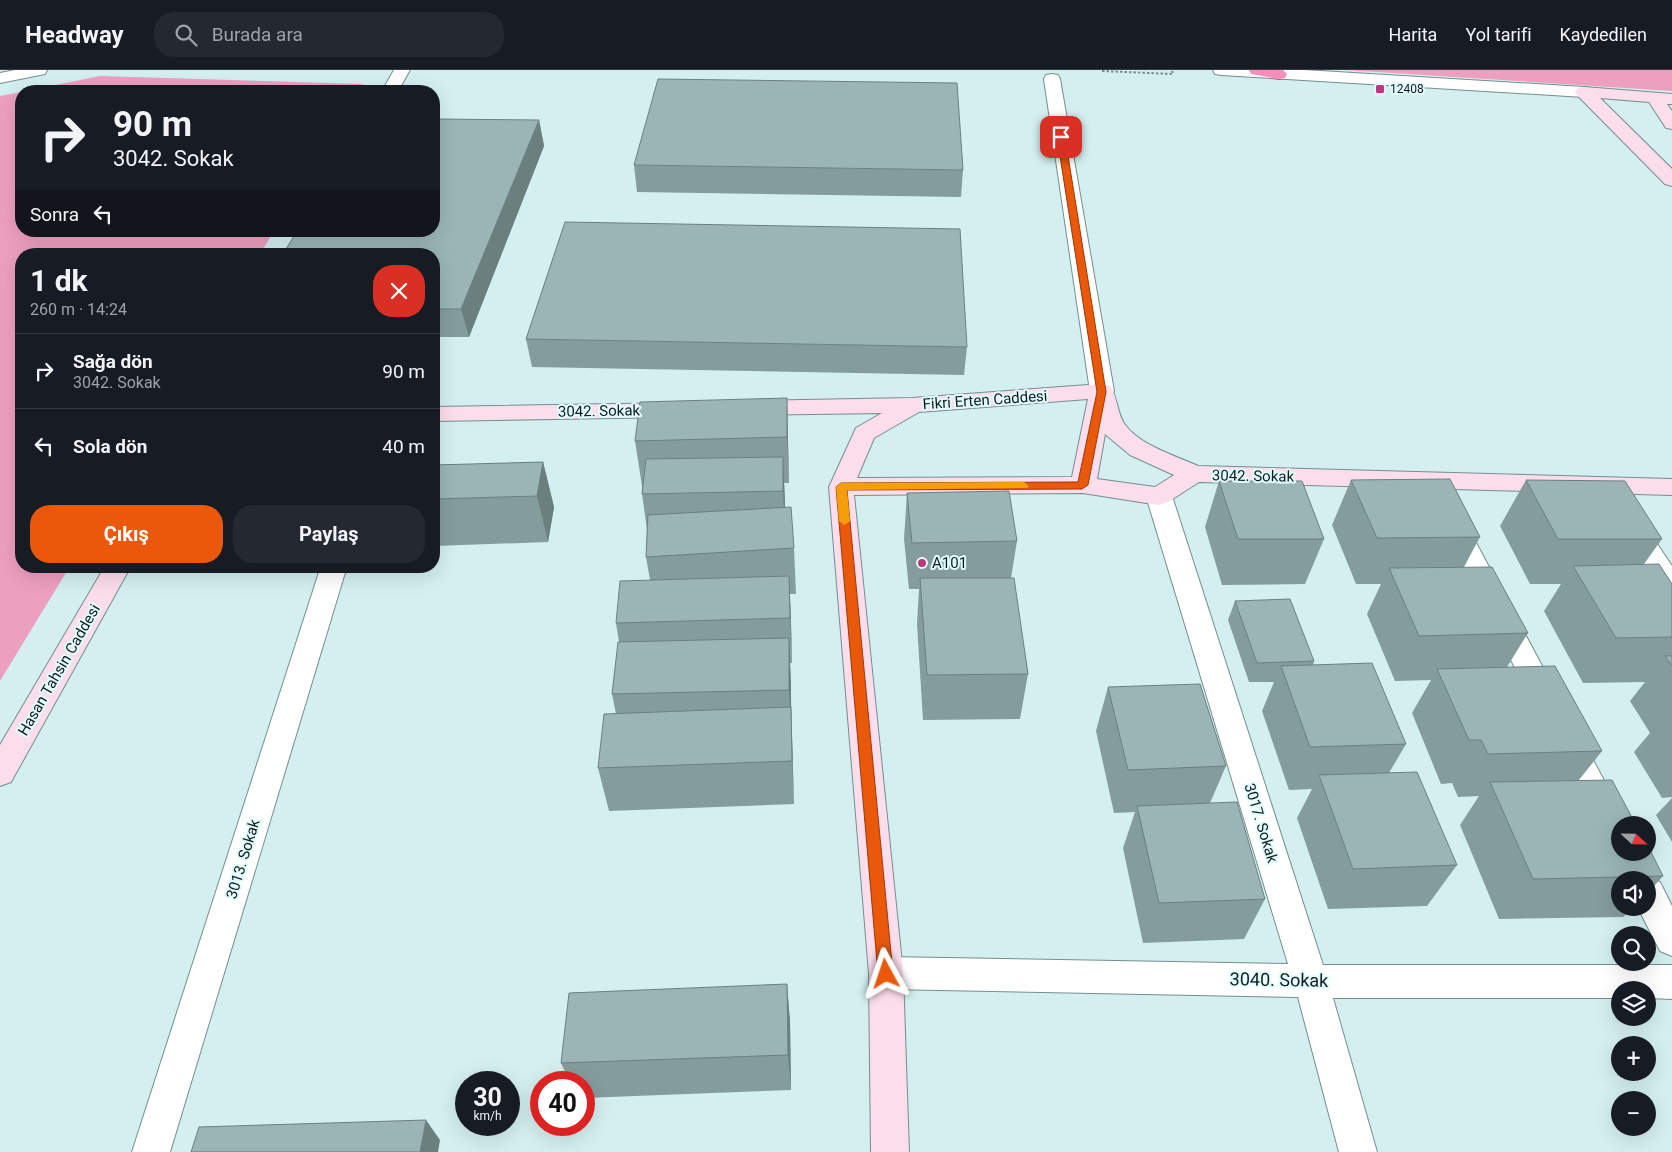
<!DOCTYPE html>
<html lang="tr">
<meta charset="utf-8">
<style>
body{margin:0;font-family:Roboto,sans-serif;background:#242831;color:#f1f3f6;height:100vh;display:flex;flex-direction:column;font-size:19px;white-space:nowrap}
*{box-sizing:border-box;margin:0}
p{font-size:16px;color:#9ea1a6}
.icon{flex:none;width:28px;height:28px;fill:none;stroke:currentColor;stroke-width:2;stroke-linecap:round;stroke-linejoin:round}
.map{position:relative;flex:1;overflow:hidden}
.sheet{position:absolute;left:15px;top:178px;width:425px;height:325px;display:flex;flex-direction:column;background:#171b24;border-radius:20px;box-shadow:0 5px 20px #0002}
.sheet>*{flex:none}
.hud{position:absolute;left:15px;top:15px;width:425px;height:152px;border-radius:20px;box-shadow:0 5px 20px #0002;background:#171b24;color:#f1f3f6;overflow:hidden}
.needle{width:32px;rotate:112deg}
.controls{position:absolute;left:1611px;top:746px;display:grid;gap:10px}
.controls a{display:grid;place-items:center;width:45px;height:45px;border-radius:50%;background:#171b24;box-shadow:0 5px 20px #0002;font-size:25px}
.speed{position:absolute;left:455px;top:1001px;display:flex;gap:10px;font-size:25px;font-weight:700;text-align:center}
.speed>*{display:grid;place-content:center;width:65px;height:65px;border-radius:50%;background:#171b24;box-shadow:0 5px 20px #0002;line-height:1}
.speed small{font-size:12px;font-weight:400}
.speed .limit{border:8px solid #d22;background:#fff;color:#111}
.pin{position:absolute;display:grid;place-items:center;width:42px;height:42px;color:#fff;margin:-21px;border-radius:10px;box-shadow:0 2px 8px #0006}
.me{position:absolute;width:55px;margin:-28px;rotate:355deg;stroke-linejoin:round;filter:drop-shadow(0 0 4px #0008)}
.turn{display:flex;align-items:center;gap:18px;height:105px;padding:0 15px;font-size:22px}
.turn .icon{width:65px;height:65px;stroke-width:2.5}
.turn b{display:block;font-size:35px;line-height:42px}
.then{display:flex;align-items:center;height:48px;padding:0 15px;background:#0003;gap:10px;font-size:19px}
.round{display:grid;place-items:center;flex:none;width:52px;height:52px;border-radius:20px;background:#242831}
.overview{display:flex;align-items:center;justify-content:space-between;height:85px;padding:0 15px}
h1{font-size:30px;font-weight:700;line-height:38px}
.action{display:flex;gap:10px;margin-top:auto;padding:10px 15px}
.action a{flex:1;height:58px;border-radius:20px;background:#ea580c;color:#fff;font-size:20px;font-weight:700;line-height:58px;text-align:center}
.action a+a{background:#242831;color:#f1f3f6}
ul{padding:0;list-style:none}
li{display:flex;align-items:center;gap:15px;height:75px;padding:0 15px;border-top:1px solid #363941}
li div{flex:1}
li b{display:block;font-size:19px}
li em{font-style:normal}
header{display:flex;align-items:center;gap:30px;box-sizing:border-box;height:70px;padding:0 25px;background:#171b24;border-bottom:1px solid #363941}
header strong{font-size:24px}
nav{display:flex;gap:28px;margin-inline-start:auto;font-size:18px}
.search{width:350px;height:45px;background:#242831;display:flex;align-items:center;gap:12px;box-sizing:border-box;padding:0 18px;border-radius:20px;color:#9ea1a6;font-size:19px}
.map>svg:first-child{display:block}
</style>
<header>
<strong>Headway</strong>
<div class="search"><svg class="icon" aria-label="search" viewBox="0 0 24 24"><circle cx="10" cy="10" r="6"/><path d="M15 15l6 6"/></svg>Burada ara</div>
<nav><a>Harita</a><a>Yol tarifi</a><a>Kaydedilen</a></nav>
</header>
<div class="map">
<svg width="1672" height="1082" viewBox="0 0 1672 1082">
<rect width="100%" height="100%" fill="#d4eff0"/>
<g fill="#ed9fc0">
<polygon points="1345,0 1672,0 1672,21"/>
<polygon points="100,6 363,14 359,21 25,21"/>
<polygon points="21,22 21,161 274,161 260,184 21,184 21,496 70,496 0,611 0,26"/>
</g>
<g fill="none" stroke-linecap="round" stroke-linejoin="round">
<defs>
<g id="street">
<polygon points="15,0 47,0 45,4 0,13 0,3"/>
<polygon points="394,0 410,0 398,21 382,21"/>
<polygon points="1213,0 1304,0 1584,17 1590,18 1593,22 1590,26 1584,27 1221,5 1215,4"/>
<polygon points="1052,4 1058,5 1060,9 1114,321 1110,326 1102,328 1094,326 1090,321 1044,9 1046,5"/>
<polygon points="1159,417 1168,420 1172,426 1323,895 1672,895 1672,929 1648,928 1648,920 1620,920 1620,928 1333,928 1377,1082 1339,1082 1298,927 886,919 874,915 869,903 874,891 886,887 1288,894 1146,426 1150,420"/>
<polygon points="1630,444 1639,447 1672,496 1672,527 1662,524 1617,453 1621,447"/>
<polygon points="1453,445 1462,448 1466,454 1555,620 1560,628 1555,636 1545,640 1535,636 1440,454 1444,448"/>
<polygon points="321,496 347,496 170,1082 132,1082"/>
<polygon points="1567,659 1578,662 1628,755 1620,755 1620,782 1627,782 1620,785 1609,781 1552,671 1556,662"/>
<polygon points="1648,808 1660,812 1672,836 1672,886 1660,881 1638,838 1648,838 1648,810 1643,810"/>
</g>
<g id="secondary">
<polygon points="1584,17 1672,24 1672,34 1667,34 1672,41 1672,59 1666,58 1649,32 1600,28 1672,99 1672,116 1665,114 1578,26 1575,22 1578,18"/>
<path d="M1102 314 1110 316C1118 327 1117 346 1126 356 1142 376 1174 385 1198 396L1672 409V425L1199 412 1168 432 1159 435 1083 423 854 425 903 903 909 1082H871L869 903 829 417 856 358 882 343 750 345 742 343 738 338 742 333 750 331 912 328ZM1088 329 1072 407 857 408 874 368 919 342ZM1105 364 1130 385 1174 405 1155 417 1097 409Z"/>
<polygon points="677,333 685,335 689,340 685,345 677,347 434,351 434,337"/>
<polygon points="105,496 131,496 11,712 0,716 0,675"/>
</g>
<polygon id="highway" points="1249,0 1283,0 1287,4 1285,8 1279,9 1251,4"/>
</defs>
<use href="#street" stroke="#758e8f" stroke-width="2"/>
<use href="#secondary" stroke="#758e8f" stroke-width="2"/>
<use href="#highway" stroke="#a66683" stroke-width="2"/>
<polyline stroke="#788b8c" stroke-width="2" stroke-dasharray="2.5 2" stroke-linecap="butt" points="1102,1 1173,4 1172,0"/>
<use href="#street" fill="#fff" fill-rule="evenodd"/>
<use href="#secondary" fill="#fcddeb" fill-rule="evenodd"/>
<use href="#highway" fill="#f58ebb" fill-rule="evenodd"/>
</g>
<g fill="#859c9d">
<polygon points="539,50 544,76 469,267 434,267 434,184"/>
<polygon points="634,95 963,100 961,127 637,122"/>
<polygon points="526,269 967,277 964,305 532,297"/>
<polygon points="787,328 789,413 784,413 785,437 794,478 796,524 790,524 792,593 790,593 794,734 609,741 598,698 616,644 612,624 619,572 616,553 650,510 646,487 647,460 642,424 642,416 635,371"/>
<polygon points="543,392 554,437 548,472 434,476 434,395"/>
<polygon points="1351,410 1480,467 1464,497 1528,563 1507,597 1602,681 1579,710 1663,806 1648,823 1648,810 1620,810 1620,838 1633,838 1623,847 1499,849 1460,755 1479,726 1458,727 1452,713 1441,714 1412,643 1431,610 1395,611 1367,544 1381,514 1356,514 1332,455"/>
<polygon points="1526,410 1662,469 1644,494 1672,514 1672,727 1662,728 1634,682 1650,663 1630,631 1645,612 1583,613 1544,541 1561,514 1530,514 1500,456"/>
<polygon points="1219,411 1324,469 1305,514 1222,515 1205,457"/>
<polygon points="907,423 1017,471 1011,508 1028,604 1020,649 923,650 917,554 919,519 909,519 904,469"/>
<polygon points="196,496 281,496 279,500 199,501"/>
<polygon points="1235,531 1314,591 1313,595 1406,674 1389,703 1457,795 1427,836 1328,839 1297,748 1312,719 1289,720 1262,641 1274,612 1249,612 1228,550"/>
<polygon points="1108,617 1226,696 1210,733 1265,829 1244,869 1143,873 1123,778 1135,742 1114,743 1096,661"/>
<polygon points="1672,728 1672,772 1656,745"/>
<polygon points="787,914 790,952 791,1020 584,1028 584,1012 570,1012 561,993"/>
</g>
<g fill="#6c7f7f">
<polygon points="539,50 544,76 469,267 461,239"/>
<polygon points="787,328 788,374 789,413 787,367"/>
<polygon points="783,387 785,432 785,466 783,421"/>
<polygon points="543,392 554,437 548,472 537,426"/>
<polygon points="789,506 791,551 792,593 790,548"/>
<polygon points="789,568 791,613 791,638 794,734 789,620"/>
<polygon points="787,914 790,952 791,1020 788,985"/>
<polygon points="426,1050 440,1070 438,1082 420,1082"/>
</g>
<g fill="#9bb5b6" stroke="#6c7f7f">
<polygon points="658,9 957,13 963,100 634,95"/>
<polygon points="434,49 539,50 461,239 434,239 434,184 283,184 297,161 434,161"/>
<polygon points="565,152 960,159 967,277 526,269"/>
<polygon points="787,328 787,367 635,371 640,332"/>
<polygon points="783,387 783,421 642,424 646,389"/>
<polygon points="543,392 537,426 434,429 434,395"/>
<polygon points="1450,409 1480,467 1377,468 1351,410"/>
<polygon points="1526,410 1625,411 1662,469 1558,469"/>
<polygon points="1219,411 1302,411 1324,469 1238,469"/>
<polygon points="1009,421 1017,471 912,473 907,423"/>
<polygon points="791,437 794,478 646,487 648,445"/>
<polygon points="1659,494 1672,514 1672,567 1616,568 1573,496"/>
<polygon points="1492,497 1528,563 1419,566 1389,498"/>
<polygon points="789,506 790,548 616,553 620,511"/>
<polygon points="920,508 1014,508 1028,604 927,605"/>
<polygon points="1290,529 1314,591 1257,593 1235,531"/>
<polygon points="789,568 789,620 612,624 618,572"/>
<polygon points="1665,586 1672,586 1672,596"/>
<polygon points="1372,593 1406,674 1310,677 1281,596"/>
<polygon points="1555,596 1602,681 1488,684 1481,670 1469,670 1437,599"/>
<polygon points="1200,614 1226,696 1128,700 1108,617"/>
<polygon points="791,637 792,691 598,698 604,644"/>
<polygon points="1417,702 1457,795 1353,799 1319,705"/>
<polygon points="1612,710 1636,755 1620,755 1620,782 1648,782 1648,776 1663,806 1533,809 1490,712"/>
<polygon points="1237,732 1265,829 1159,833 1137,736"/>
<polygon points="787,914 788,985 561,993 569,923"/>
<polygon points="426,1050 420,1082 191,1082 199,1057"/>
</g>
<polygon fill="#ea580c" stroke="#983908" points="1061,65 1065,67 1106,322 1088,415 1082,419 847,420 893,904 891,908 886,910 881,908 878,904 836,417 841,413 1078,412 1097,322 1057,67"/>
<polygon fill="#f59e0b" points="1024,412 1029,416 1027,418 847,420 850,451 844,455 839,451 836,417 841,413"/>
<g fill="#bc387c" stroke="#e1fcfd" stroke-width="2">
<rect x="1375" y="14" width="10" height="10" rx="2.5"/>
<circle cx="922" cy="493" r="5"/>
</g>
<g text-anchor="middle" stroke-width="4" stroke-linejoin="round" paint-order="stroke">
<g font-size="12" fill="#121c1c" stroke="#e1fcfd" text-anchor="start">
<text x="1390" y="23">12408</text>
</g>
<g font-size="15" fill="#121c1c" stroke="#e1fcfd">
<text transform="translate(985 330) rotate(-4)" y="5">Fikri Erten Caddesi</text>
<text transform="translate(599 341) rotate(-1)" y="5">3042. Sokak</text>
<text transform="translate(1253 406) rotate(1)" y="5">3042. Sokak</text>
<text transform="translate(59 600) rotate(-60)" y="5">Hasan Tahsin Caddesi</text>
<text transform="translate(1261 753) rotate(73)" y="5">3017. Sokak</text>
<text transform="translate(243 789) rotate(-73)" y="5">3013. Sokak</text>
</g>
<g font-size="15" fill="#121c1c" stroke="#e1fcfd" text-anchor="start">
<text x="932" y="498">A101</text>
</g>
<g font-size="18" fill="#121c1c" stroke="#e1fcfd">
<text transform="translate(1279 910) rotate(1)" y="6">3040. Sokak</text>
</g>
</g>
</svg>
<div class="controls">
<a><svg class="needle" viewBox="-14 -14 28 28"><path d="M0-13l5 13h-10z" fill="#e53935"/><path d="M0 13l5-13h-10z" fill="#9ea1a6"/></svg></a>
<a><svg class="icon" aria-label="sound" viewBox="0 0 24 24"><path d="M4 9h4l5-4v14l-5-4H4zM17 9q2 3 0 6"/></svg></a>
<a><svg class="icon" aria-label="search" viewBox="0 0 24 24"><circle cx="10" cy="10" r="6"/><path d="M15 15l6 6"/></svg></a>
<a><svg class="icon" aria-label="layers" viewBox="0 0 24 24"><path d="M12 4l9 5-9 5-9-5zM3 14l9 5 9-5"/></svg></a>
<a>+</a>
<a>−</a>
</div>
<div class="speed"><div>30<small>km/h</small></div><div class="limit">40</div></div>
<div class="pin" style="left:1061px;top:67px;background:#d93025"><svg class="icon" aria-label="arrive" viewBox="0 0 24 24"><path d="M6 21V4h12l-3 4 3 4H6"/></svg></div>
<svg class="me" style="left:886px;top:904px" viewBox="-20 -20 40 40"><path d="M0-17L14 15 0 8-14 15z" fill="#ea580c" stroke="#fff" stroke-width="4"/></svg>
<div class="hud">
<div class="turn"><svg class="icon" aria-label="right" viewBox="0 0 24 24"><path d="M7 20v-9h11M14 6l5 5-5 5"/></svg><div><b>90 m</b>3042. Sokak</div></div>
<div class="then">Sonra<svg class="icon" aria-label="left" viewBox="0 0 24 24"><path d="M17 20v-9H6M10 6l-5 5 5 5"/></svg></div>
</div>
<section class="sheet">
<div class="overview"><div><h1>1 dk</h1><p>260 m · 14:24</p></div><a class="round" style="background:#d93025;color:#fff"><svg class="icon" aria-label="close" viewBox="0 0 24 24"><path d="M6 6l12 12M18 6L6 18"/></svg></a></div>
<ul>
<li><svg class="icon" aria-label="right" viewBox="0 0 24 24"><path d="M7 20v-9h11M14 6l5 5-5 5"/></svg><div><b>Sağa dön</b><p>3042. Sokak</p></div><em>90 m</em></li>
<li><svg class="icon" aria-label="left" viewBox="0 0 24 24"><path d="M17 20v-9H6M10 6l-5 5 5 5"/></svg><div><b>Sola dön</b></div><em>40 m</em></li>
</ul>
<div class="action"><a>Çıkış</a><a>Paylaş</a></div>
</section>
</div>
